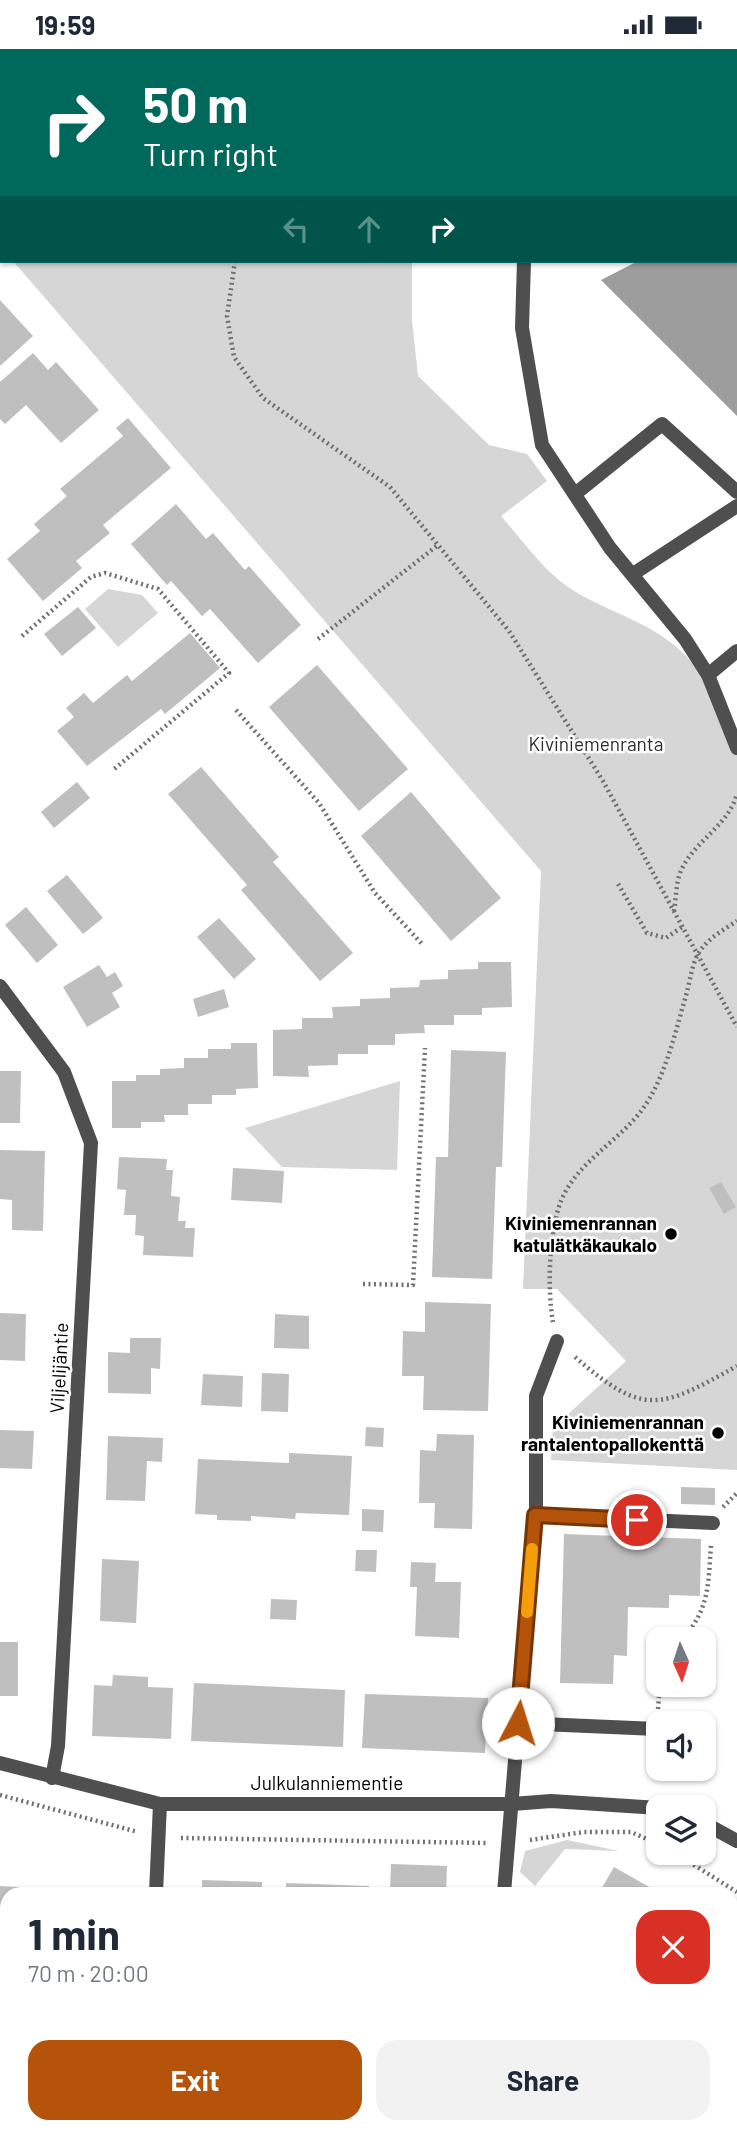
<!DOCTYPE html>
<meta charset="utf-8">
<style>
body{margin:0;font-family:Barlow,sans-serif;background:#f2f2f3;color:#1f2937;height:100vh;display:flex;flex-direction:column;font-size:26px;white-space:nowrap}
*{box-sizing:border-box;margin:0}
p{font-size:23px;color:#747a83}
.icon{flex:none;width:38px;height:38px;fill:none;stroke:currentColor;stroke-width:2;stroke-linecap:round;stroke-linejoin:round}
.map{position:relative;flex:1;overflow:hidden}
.details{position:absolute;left:0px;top:1838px;width:738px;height:247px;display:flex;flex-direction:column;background:#fff;border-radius:21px 21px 0 0;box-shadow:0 2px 5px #0004}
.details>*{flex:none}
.top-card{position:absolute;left:0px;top:0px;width:738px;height:214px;box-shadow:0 2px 5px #0004;background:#00695c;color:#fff;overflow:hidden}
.needle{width:46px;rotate:177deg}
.fabs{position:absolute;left:646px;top:1578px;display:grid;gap:14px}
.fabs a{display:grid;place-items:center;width:70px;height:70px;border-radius:14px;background:#fff;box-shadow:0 2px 5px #0004;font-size:35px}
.pin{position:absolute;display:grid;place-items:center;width:60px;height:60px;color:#fff;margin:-30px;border:4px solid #fff;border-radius:50%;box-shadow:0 2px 7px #0007}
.me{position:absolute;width:77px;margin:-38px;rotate:5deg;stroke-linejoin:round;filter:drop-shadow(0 0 5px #0008)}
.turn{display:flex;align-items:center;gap:24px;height:147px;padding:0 28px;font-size:32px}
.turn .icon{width:91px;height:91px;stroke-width:2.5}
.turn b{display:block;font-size:49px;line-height:60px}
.lanes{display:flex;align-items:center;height:66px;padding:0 28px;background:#0003;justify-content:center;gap:35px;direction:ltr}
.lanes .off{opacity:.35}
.round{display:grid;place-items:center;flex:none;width:74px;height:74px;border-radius:21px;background:#f2f2f3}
.summary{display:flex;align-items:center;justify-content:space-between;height:119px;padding:0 28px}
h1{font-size:42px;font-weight:700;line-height:52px}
.button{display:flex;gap:14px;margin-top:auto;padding:14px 28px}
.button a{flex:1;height:80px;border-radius:21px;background:#b45309;color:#fff;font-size:28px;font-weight:700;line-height:80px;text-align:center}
.button a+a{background:#f2f2f3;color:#1f2937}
.status{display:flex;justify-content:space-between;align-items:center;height:49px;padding:0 35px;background:#fff;direction:ltr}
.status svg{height:19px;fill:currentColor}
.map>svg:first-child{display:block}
</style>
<div class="status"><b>19:59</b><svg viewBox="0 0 49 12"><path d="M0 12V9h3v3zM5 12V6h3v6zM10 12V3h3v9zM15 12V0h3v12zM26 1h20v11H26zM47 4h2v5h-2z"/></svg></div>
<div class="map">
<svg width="737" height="2083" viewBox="0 0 737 2083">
<rect width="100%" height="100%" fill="#fff"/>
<g fill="#d6d6d6">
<polygon points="0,0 566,0 567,2 2,2 2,63"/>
<path d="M13 212H412V271L418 327 489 396 527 405 547 432 501 467C525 494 548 529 581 546 615 565 655 576 683 604 707 628 721 661 737 691V1421L551 1411 553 1379 626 1312 557 1240H523L541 822Z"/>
<polygon points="108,540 142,546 158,564 118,598 85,560"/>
<polygon points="400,1032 397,1121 282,1118 245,1079"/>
<polygon points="567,1791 619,1802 565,1800 535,1837 520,1823 525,1802"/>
</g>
<polygon fill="#9d9d9d" points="649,0 737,0 737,367 601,231 638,212 737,212 737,2"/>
<g fill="#bfbfbf">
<polygon points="0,251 33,287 0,317"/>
<polygon points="33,304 48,321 56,313 99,361 61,394 26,356 5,375 0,370 0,333"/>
<polygon points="128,369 171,419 103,476 110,484 76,512 82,519 43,552 7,510 40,482 34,475 67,447 60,440 123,387 116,379"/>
<polygon points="176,455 206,490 213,484 245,521 249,517 301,576 258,614 210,560 202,567 171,532 167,536 131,495"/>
<polygon points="78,558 96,579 62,607 44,585"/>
<polygon points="190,584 220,619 165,665 161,660 87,717 57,682 74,668 66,659 84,644 93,654 127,626 132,632"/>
<polygon points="317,616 408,720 359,762 269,658"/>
<polygon points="201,718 279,808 273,813 353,904 320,932 241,841 247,836 168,745"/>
<polygon points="77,733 90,749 54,779 41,763"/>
<polygon points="411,743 501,849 451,892 361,787"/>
<polygon points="67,826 103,869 83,885 47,842"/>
<polygon points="26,858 58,896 37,914 5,876"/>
<polygon points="219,869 256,910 234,930 197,888"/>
<polygon points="478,913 511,913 512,958 482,959 482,966 454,966 454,976 424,976 425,984 395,985 395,996 368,996 368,1005 338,1005 338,1016 308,1017 309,1028 273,1027 273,981 302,980 302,969 333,969 332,958 360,957 360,950 390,949 390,939 419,938 420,931 448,930 448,921 478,920"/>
<polygon points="99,916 107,928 115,923 123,937 112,944 120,958 87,978 63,938"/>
<polygon points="224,940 229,958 198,968 193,950"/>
<polygon points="231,994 257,994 258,1039 236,1040 236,1046 212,1046 212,1055 188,1055 188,1066 164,1066 165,1073 141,1073 141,1079 112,1079 112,1032 136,1032 136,1026 160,1026 160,1020 184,1019 184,1009 208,1009 208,1000 231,1000"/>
<polygon points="451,1001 506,1003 502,1118 496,1118 492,1230 432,1228 436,1108 448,1108"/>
<polygon points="0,1022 21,1022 20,1074 0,1074"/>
<polygon points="0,1101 45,1102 43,1182 12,1181 12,1151 0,1150"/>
<polygon points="119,1108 167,1110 166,1121 173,1121 171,1147 180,1148 178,1172 186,1172 185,1179 195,1179 193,1208 143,1206 144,1187 135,1186 136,1166 124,1166 126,1141 117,1140"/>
<polygon points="233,1119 284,1122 282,1154 231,1151"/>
<polygon points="721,1133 736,1158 724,1165 709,1139"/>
<polygon points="425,1253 491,1255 488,1362 423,1361 424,1327 402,1327 403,1282 425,1283"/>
<polygon points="0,1264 26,1265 25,1312 0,1311"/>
<polygon points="275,1265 309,1267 309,1300 274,1299"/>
<polygon points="130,1289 161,1289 160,1320 151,1319 151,1345 108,1344 108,1303 130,1304"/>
<polygon points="262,1324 289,1325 288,1363 261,1362"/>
<polygon points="203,1325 243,1327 242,1358 201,1356"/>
<polygon points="366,1378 384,1379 383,1398 365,1397"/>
<polygon points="0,1381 34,1382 32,1420 0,1419"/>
<polygon points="437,1385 474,1386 472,1480 434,1479 435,1454 419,1454 420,1401 436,1402"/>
<polygon points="108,1387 163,1389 162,1413 147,1412 145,1452 106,1451"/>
<polygon points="289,1404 352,1407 349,1466 296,1464 295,1470 251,1467 251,1472 217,1471 217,1466 195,1465 198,1410 289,1414"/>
<polygon points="681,1438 715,1439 715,1456 681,1455"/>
<polygon points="362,1460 384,1461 383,1483 362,1482"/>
<polygon points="564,1485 701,1490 700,1547 669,1546 669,1559 628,1558 627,1607 614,1606 613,1635 560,1634"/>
<polygon points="356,1501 377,1501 376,1523 355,1522"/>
<polygon points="102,1510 139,1512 136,1574 100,1572"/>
<polygon points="411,1513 436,1514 435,1533 461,1533 459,1589 415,1587 417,1538 410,1538"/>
<polygon points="271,1550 297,1551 296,1571 270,1570"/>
<rect x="0" y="1593" width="18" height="54"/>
<polygon points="113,1626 148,1628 148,1638 173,1639 171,1690 92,1687 94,1636 112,1637"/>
<polygon points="194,1634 345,1641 343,1698 191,1692"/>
<polygon points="365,1645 488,1649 485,1704 362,1699"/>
<polygon points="391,1815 447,1817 446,1844 390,1842"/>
<polygon points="614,1818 660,1844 599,1844"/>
<polygon points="202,1831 262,1833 262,1844 202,1844"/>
<polygon points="286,1834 369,1837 368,1844 286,1844"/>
<polygon points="0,1837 38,1839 38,1844 7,1844 7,1929 0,1928"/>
<polygon points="737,1907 737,2009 732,1995 732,1910"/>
<polygon points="0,2046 7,2046 7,2077 27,2077 38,2079 38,2083 0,2083"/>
<rect x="541" y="2077" width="52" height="6"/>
<polygon points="401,2080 426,2081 426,2083 401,2083"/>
</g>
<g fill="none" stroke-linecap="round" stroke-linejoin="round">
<g stroke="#717171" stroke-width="4.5" stroke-dasharray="2 3.5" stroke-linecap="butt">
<polyline points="303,2 304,0"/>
<polyline points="235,212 227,267 234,308 263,349 390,438 509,582 603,732 737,978"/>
<polyline points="22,587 91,528 105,524 158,540 229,624 112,722"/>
<polyline points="318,590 438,496"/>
<polyline points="236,661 319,754 375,844 423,896"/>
<polyline points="618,835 647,884 666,889 682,878"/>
<path d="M674 862C676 850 676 835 680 824 693 792 728 778 737 745"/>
<polyline points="363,1235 413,1236 425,999"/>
<path d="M553 1273C547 1241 549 1182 561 1152 578 1110 625 1090 648 1052 668 1019 676 980 687 943 690 931 692 917 697 907 705 891 723 881 737 872"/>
<path d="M575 1308C644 1368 660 1360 737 1317"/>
<polyline points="723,1458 737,1444"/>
<path d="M682 1591C710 1559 708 1536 711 1496"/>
<polyline points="658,1660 660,1636"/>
<polyline points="0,1746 138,1783"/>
<polyline points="181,1789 487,1794"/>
<polyline points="530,1791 584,1783 631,1783 658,1795"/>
<polyline points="675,1804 737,1843"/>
</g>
<g stroke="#4f4f4f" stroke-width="14">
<polyline points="592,0 592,2"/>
<polyline points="0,82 2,82"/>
<polyline points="524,212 522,279 542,396 610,499 685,590 708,626 737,699"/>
<polyline points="575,445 662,375 737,443"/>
<polyline points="633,525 737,457"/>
<polyline points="708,626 737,602"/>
<polyline points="535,1466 713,1474"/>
<polyline points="518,1674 657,1680"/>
</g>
<g stroke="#4f4f4f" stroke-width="14">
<polyline points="0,937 64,1023 91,1094 58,1697 52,1729"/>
<polyline points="0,1714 160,1755 512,1755 551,1752 659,1759"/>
<polyline points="704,1774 737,1792"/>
<polyline points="156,1844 160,1755"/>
<polyline points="504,1844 536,1459 536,1347 557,1292"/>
<polyline points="144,2083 145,2077"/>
<polyline points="494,2083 494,2077"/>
</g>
</g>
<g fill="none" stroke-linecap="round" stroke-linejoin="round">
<defs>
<polyline id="route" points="518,1674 535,1466 637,1471"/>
</defs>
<use href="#route" stroke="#753606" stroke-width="18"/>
<use href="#route" stroke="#b45309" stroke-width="12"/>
<polyline stroke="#f59e0b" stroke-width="12" points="527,1563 532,1500"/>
</g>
<g fill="#000" stroke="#fff" stroke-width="2.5">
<circle cx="671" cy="1185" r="7"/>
<circle cx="718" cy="1384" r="7"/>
</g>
<g text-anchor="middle" stroke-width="5" stroke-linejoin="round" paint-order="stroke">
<g font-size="19" fill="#2d2d2d" stroke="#fff">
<text x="596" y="702">Kiviniemenranta</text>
</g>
<g font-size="19" font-weight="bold" fill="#000" stroke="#fff" text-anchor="end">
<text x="657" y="1181">Kiviniemenrannan<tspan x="657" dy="22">katulätkäkaukalo</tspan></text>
<text x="704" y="1380">Kiviniemenrannan<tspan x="704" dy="22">rantalentopallokenttä</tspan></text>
</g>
<g font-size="19" fill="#000" stroke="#fff">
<text transform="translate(59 1319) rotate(-87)" y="7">Viljelijäntie</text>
<text x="327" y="1741">Julkulanniementie</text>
</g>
</g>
</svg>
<div class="fabs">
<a><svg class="needle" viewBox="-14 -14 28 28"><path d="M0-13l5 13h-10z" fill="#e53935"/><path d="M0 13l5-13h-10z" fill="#747a83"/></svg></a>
<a><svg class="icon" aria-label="sound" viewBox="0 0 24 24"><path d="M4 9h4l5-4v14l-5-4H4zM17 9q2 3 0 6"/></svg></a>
<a><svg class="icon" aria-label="layers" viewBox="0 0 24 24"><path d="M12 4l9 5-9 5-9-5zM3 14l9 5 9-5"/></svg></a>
</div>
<div class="pin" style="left:637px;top:1471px;background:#d93025"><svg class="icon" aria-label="arrive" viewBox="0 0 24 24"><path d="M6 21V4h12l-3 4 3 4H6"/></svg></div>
<svg class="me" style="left:518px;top:1674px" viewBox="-20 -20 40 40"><circle r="19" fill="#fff"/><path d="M0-13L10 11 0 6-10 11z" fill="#b45309"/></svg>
<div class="top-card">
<div class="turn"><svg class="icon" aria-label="right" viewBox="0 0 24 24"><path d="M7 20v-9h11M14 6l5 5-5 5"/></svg><div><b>50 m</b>Turn right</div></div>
<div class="lanes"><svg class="icon off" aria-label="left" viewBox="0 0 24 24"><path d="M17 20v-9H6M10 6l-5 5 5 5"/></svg><svg class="icon off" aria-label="ahead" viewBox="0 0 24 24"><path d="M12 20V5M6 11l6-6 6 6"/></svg><svg class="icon" aria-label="right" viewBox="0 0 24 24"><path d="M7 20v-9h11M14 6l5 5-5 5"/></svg></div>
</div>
<section class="details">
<div class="summary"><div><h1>1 min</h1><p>70 m · 20:00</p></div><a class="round" style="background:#d93025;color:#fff"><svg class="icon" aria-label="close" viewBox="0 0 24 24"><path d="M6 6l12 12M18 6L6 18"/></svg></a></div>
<div class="button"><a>Exit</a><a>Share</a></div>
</section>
</div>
